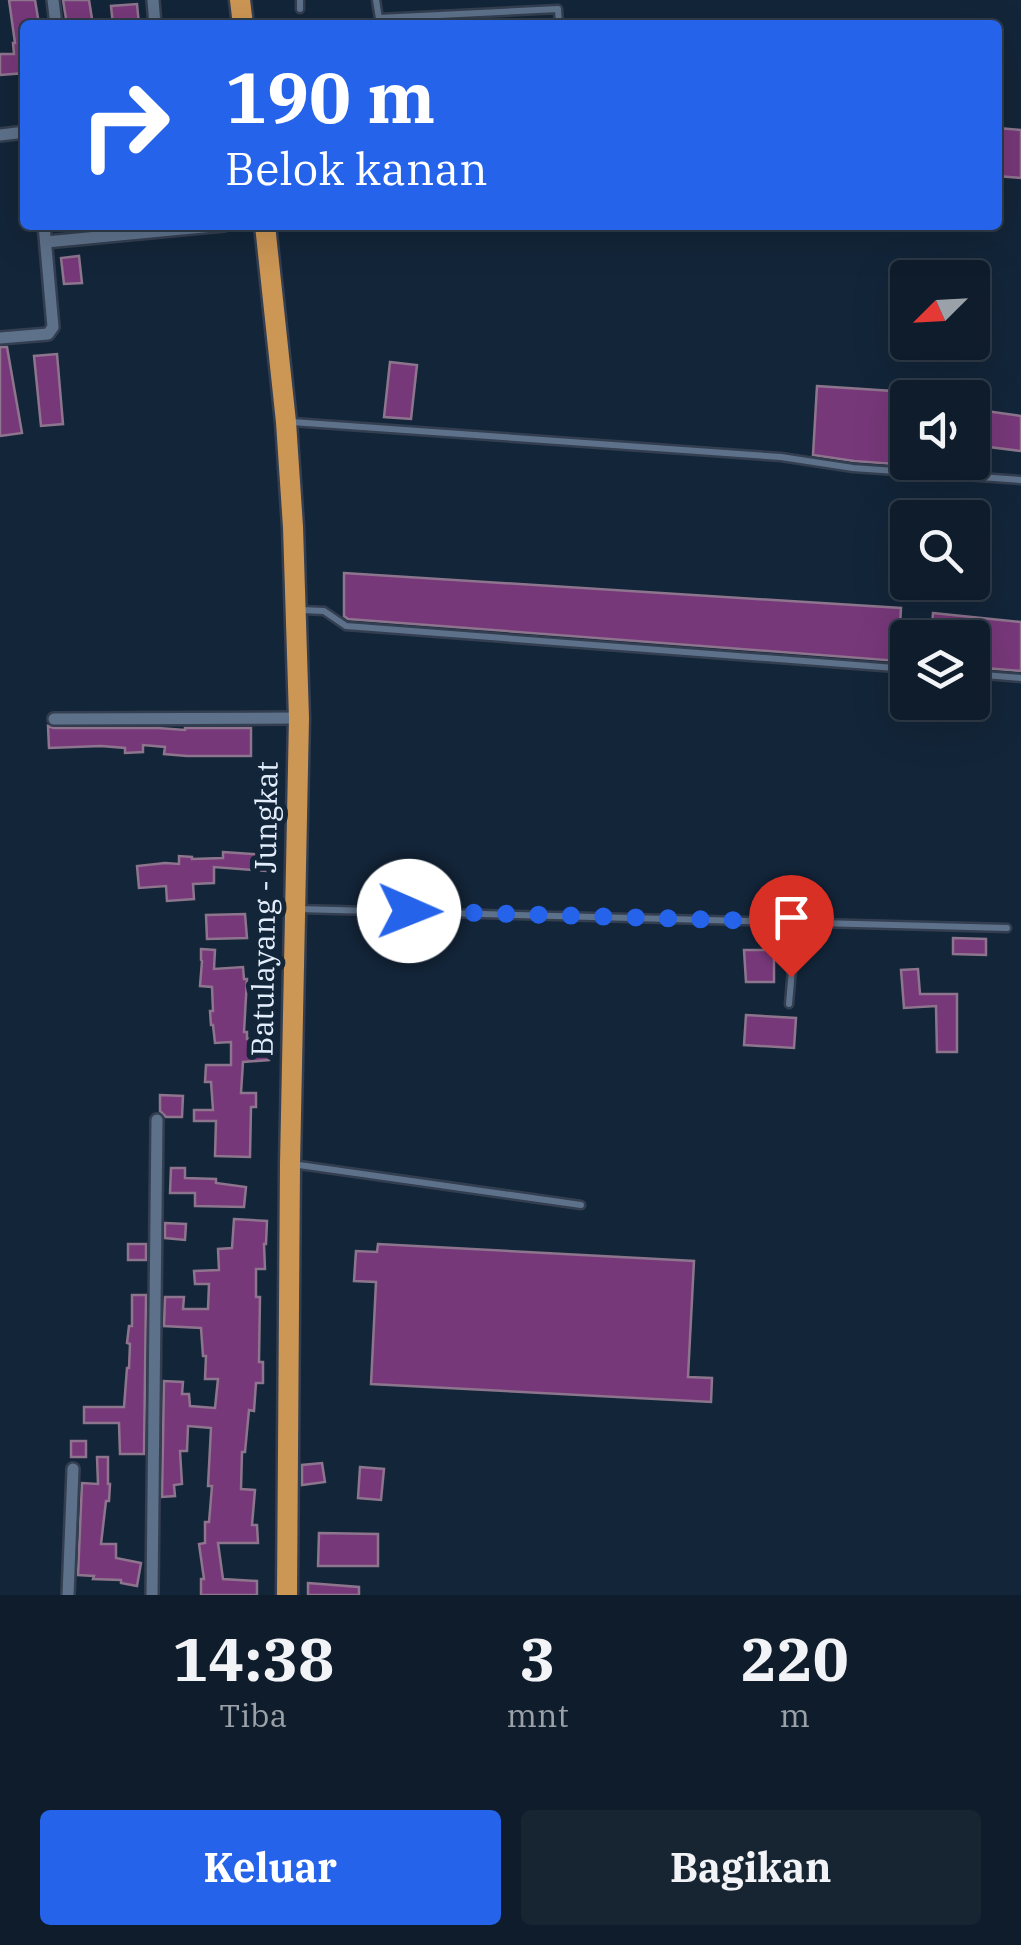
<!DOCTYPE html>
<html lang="id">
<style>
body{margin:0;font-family:"IBM Plex Serif",serif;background:#172533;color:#f1f3f6;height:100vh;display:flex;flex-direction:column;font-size:38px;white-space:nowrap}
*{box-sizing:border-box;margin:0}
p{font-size:32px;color:#9ba1a9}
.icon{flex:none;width:55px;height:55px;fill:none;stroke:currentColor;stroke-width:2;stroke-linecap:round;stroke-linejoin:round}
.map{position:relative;height:1595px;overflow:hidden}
.sheet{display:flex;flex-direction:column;background:#0e1c2b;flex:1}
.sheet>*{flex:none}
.guide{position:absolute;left:20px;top:20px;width:982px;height:210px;border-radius:10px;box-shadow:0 10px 40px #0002,0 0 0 2px #2e3a47;background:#2563eb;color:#fff;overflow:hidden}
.needle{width:65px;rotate:246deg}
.controls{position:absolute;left:890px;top:260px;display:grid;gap:20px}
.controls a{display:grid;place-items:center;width:100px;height:100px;border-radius:10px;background:#0e1c2b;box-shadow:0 10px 40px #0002,0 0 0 2px #2e3a47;font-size:50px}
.pin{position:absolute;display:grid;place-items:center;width:85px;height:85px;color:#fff;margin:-102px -42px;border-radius:50% 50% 50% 0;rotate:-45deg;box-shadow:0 0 10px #0007}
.pin .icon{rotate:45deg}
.me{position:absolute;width:110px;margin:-55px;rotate:91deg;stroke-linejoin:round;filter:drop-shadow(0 0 8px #0008)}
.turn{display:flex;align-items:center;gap:35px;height:210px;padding:0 40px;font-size:45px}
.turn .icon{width:130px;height:130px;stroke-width:2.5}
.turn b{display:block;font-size:70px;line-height:85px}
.eta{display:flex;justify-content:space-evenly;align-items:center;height:170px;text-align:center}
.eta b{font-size:60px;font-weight:700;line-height:70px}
.button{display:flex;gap:20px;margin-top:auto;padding:20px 40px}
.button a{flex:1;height:115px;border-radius:10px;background:#2563eb;color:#fff;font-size:40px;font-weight:700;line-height:115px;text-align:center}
.button a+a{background:#172533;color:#f1f3f6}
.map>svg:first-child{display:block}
</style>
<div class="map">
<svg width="1021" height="1595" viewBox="0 0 1021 1595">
<rect width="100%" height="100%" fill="#132539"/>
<g fill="#773879" stroke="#8d758d" stroke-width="2.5">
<polygon points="9,0 35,0 39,24 25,25 25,73 0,75 0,54 14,54 13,43 15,43"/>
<polygon points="63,0 89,0 93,25 67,25"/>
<polygon points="137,4 139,25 113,25 111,6"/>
<polygon points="998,128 1021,130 1021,178 998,176"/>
<polygon points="79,256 82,283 64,284 61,258"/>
<polygon points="0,347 7,347 22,433 0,436"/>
<polygon points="57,354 63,424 41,426 34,356"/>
<polygon points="390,362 417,365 411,419 384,417"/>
<polygon points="817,386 908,392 908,465 854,461 813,455"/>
<polygon points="972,409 1021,416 1021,451 972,445"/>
<polygon points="344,573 901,608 898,661 348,619 344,616"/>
<polygon points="933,613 1021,622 1021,671 972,667 972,638 931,638"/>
<polygon points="48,726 54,728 158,728 185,730 185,728 251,728 251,756 187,756 164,754 165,747 143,745 143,752 125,753 125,748 101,746 49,748"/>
<polygon points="223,852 267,855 266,871 214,867 214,883 193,884 194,899 167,901 166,886 139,888 137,866 165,863 179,864 179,856 192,857 192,859 223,858"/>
<polygon points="245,914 247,938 207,939 206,915"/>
<polygon points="953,938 986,939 986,955 953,954"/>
<polygon points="201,949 215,950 214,969 243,967 244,979 247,979 244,1032 247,1032 247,1039 268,1037 269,1060 243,1062 241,1093 256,1093 256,1107 251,1107 250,1157 215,1156 216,1121 194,1121 194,1110 213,1110 211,1082 205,1082 206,1065 231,1065 231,1042 215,1043 213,1025 211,1025 210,1011 213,1011 212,987 200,986 202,961 201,960"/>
<polygon points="744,950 774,950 774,982 746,982"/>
<polygon points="918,969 920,994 957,994 957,1052 937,1052 936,1006 904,1008 901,970"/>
<polygon points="746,1015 796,1018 794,1048 744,1045"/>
<polygon points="160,1095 183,1096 182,1117 166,1117 160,1111"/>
<polygon points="171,1168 185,1168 185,1178 216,1179 216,1183 246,1187 244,1207 195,1206 195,1193 170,1193"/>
<polygon points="234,1219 267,1221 266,1244 264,1244 265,1269 256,1269 256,1297 260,1297 259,1362 263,1362 263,1383 256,1383 254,1411 249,1410 245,1452 242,1452 241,1489 255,1490 252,1525 257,1525 258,1543 218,1543 223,1579 257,1581 257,1595 201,1595 201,1579 204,1579 199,1544 205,1543 205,1522 209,1522 212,1486 208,1486 211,1428 188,1426 187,1451 180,1451 182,1484 174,1485 175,1496 162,1497 164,1381 183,1382 182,1394 189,1394 190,1406 215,1408 218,1379 205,1379 206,1356 203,1356 201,1328 164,1326 165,1297 184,1297 183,1309 208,1309 209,1284 195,1284 194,1271 219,1270 218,1249 232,1248"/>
<polygon points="165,1223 186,1224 185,1240 165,1238"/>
<rect x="128" y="1244" width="18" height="16"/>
<polygon points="378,1244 694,1261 688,1377 712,1378 711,1402 371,1384 376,1282 354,1281 356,1251 377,1252"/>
<polygon points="132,1295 146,1295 144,1454 120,1454 119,1423 84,1423 84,1407 124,1407 127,1368 129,1368 130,1344 127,1343 129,1326 132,1326"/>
<rect x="71" y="1441" width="15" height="16"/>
<polygon points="97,1457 108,1457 108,1484 110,1484 109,1501 106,1501 101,1544 116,1544 116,1558 141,1563 137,1586 121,1583 121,1580 93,1579 94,1576 78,1575 82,1483 98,1484"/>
<polygon points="322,1463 325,1482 302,1485 302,1465"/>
<polygon points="360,1467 384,1469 381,1500 358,1498"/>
<polygon points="319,1533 378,1534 378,1566 318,1566"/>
<polygon points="308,1583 359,1587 359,1595 308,1595"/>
</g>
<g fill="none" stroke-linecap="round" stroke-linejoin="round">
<defs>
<g id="service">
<polyline points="300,0 300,9"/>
<polyline points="376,0 380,25"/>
<polyline points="379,18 558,9 559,25"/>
<polyline points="292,422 781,457 853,468 1021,480"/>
<polyline points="302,610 324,611 346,626 908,669"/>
<polyline points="972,674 1021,678"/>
<polyline points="298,909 1007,928"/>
<polyline points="789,1004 796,922"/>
<polyline points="292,1164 581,1205"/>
</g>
<g id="minor">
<polyline points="53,0 56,25"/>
<polyline points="153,0 155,25"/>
<polyline points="0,135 25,132"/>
<polyline points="46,242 224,225"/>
<polyline points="0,338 48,334 53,327 44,225"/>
<polyline points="54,719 299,718"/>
<polyline points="68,1595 73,1469"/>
<polyline points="152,1595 157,1120"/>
</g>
<g id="trunk">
<polyline points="240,0 243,25"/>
<polyline points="265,225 286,422 293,527 299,718 290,1164 287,1595"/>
</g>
</defs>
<use href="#service" stroke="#333e50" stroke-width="11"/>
<use href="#minor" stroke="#333e50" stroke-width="16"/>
<use href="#trunk" stroke="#333e50" stroke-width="25"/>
<use href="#service" stroke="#5d718a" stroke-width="6"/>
<use href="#minor" stroke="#5d718a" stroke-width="11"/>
<use href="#trunk" stroke="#cc9654" stroke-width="20"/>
</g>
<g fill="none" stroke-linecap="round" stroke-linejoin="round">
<polyline stroke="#2563eb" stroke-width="18" stroke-dasharray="0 32.4" points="409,911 796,922 791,977"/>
</g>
<g text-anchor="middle" stroke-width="10" stroke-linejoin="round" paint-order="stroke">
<g font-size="30" fill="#e3eefc" stroke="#132539">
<text transform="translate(265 909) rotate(-89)" y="10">Batulayang - Jungkat</text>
</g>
</g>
</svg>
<div class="controls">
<a><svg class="needle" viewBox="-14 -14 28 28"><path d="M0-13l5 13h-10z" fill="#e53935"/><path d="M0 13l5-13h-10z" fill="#9ba1a9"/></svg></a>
<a><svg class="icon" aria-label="sound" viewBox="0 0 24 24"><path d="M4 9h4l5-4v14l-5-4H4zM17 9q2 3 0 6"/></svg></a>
<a><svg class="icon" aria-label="search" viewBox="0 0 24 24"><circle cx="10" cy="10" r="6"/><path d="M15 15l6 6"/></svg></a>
<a><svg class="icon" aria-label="layers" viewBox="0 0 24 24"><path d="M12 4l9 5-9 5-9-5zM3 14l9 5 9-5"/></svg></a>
</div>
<div class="pin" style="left:791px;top:977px;background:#d93025"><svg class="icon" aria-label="arrive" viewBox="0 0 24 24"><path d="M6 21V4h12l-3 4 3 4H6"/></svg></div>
<svg class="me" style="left:409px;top:911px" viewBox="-20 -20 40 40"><circle r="19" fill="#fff"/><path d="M0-13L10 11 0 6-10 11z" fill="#2563eb"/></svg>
<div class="guide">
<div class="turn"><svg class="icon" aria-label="right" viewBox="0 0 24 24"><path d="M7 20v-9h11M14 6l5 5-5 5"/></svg><div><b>190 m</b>Belok kanan</div></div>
</div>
</div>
<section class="sheet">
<div class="eta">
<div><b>14:38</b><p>Tiba</p></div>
<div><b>3</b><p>mnt</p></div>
<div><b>220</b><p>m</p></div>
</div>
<div class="button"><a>Keluar</a><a>Bagikan</a></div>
</section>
